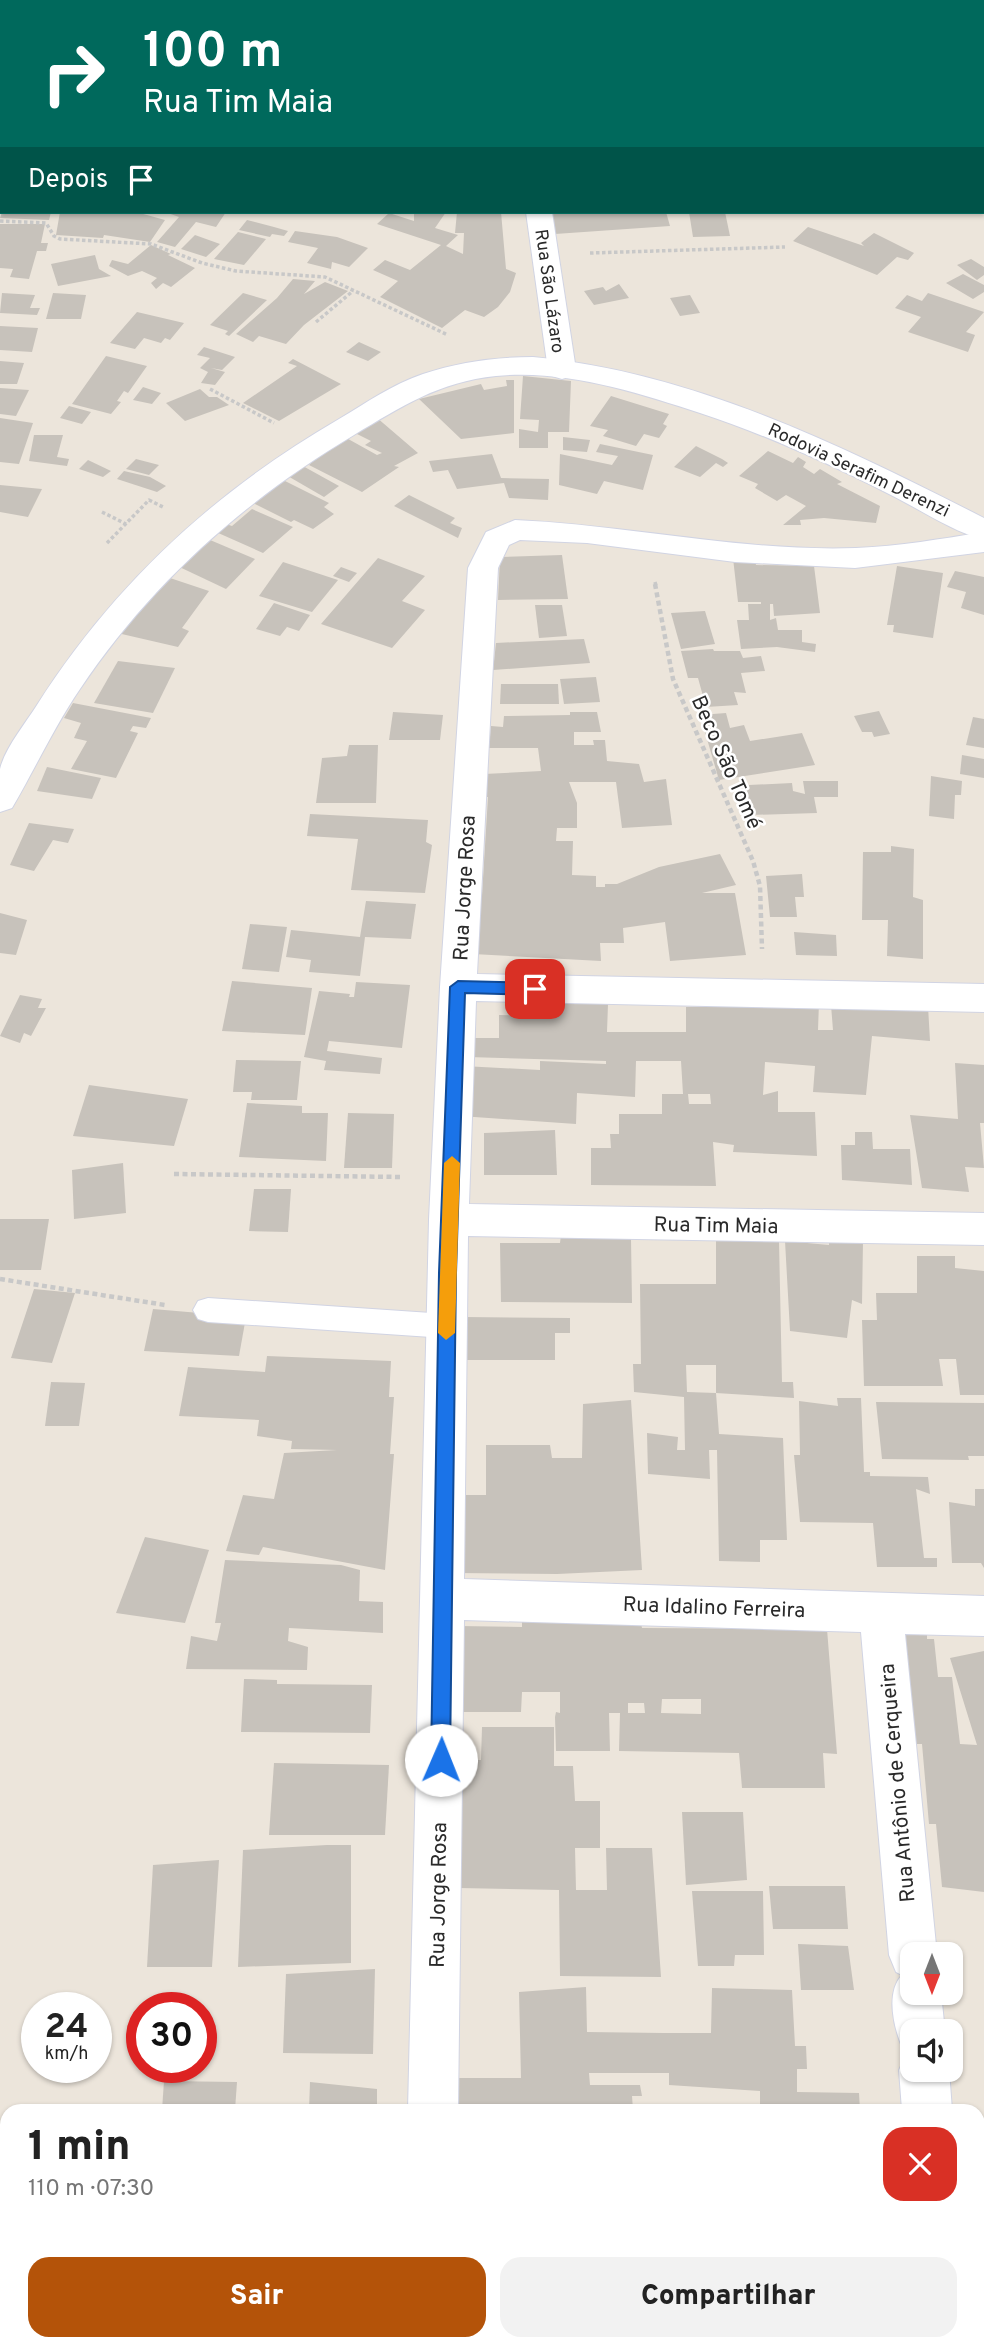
<!DOCTYPE html>
<html lang="pt">
<meta charset="utf-8">
<style>
body{margin:0;font-family:Overpass,sans-serif;background:#f2f2f2;color:#222;height:100vh;display:flex;flex-direction:column;font-size:26px;white-space:nowrap}
*{box-sizing:border-box;margin:0}
p{font-size:23px;color:#767676}
.icon{flex:none;width:38px;height:38px;fill:none;stroke:currentColor;stroke-width:2;stroke-linecap:round;stroke-linejoin:round}
.map{position:relative;flex:1;overflow:hidden}
.side{position:absolute;left:0px;top:2104px;width:985px;height:247px;display:flex;flex-direction:column;background:#fff;border-radius:21px 21px 0 0;box-shadow:0 2px 5px #0004}
.side>*{flex:none}
.guide{position:absolute;left:0px;top:0px;width:985px;height:214px;box-shadow:0 2px 5px #0004;background:#00695c;color:#fff;overflow:hidden}
.needle{width:46px;rotate:180deg}
.controls{position:absolute;left:900px;top:1942px;display:grid;gap:14px}
.controls a{display:grid;place-items:center;width:63px;height:63px;border-radius:14px;background:#fff;box-shadow:0 2px 5px #0004;font-size:35px}
.speed{position:absolute;left:21px;top:1992px;display:flex;gap:14px;font-size:35px;font-weight:700;text-align:center}
.speed>*{display:grid;place-content:center;width:91px;height:91px;border-radius:50%;background:#fff;box-shadow:0 2px 5px #0004;line-height:1}
.speed small{font-size:18px;font-weight:400}
.speed .limit{border:10px solid #d22;background:#fff;color:#111}
.pin{position:absolute;display:grid;place-items:center;width:60px;height:60px;color:#fff;margin:-30px;border-radius:14px;box-shadow:0 4px 10px #0006}
.me{position:absolute;width:77px;margin:-38px;rotate:1deg;stroke-linejoin:round;filter:drop-shadow(0 0 5px #0008)}
.turn{display:flex;align-items:center;gap:24px;height:147px;padding:0 28px;font-size:32px}
.turn .icon{width:91px;height:91px;stroke-width:2.5}
.turn b{display:block;font-size:49px;line-height:60px}
.then{display:flex;align-items:center;height:66px;padding:0 28px;background:#0003;gap:14px;font-size:26px}
.round{display:grid;place-items:center;flex:none;width:74px;height:74px;border-radius:21px;background:#f2f2f2}
.overview{display:flex;align-items:center;justify-content:space-between;height:119px;padding:0 28px}
h1{font-size:42px;font-weight:800;line-height:52px}
.primary-button{display:flex;gap:14px;margin-top:auto;padding:14px 28px}
.primary-button a{flex:1;height:80px;border-radius:21px;background:#b45309;color:#fff;font-size:28px;font-weight:800;line-height:80px;text-align:center}
.primary-button a+a{background:#f2f2f2;color:#222}
.map>svg:first-child{display:block}
</style>
<div class="map">
<svg width="984" height="2349" viewBox="0 0 984 2349">
<rect width="100%" height="100%" fill="#ece5db"/>
<polygon fill="#b2e397" points="713,0 984,0 984,166 984,2"/>
<g fill="#c7c2bb" fill-rule="evenodd">
<polygon points="2,212 51,212 49,220 0,218"/>
<polygon points="60,212 136,212 165,220 150,242 104,235 103,238 56,235"/>
<polygon points="165,212 226,212 216,227 196,222 175,247 157,242 179,217"/>
<polygon points="414,212 446,212 435,228 458,235 446,246 463,254 464,233 455,233 457,212 501,212 506,269 516,273 510,292 498,307 484,317 465,310 442,328 380,297 398,281 373,270 385,260 410,270 441,245 377,224 389,213 414,221"/>
<polygon points="584,212 666,212 670,226 555,234 551,214"/>
<polygon points="689,212 725,212 730,236 693,237"/>
<polygon points="247,220 274,227 288,231 284,236 272,234 270,237 239,230"/>
<polygon points="0,224 45,224 41,243 48,243 46,251 37,251 29,279 10,277 13,269 0,268"/>
<polygon points="808,227 864,246 861,243 874,233 914,253 908,260 897,257 877,275 793,241"/>
<polygon points="295,231 337,237 368,248 349,267 332,262 331,269 307,263 318,248 288,242"/>
<polygon points="238,232 266,239 244,265 214,259"/>
<polygon points="195,235 220,244 206,257 181,249"/>
<polygon points="151,245 171,254 168,255 195,268 171,287 163,283 156,289 151,283 157,278 142,271 128,276 109,266 112,260 128,264"/>
<polygon points="95,255 99,269 111,276 58,286 51,264"/>
<polygon points="971,259 984,267 984,275 977,280 957,265"/>
<polygon points="963,274 984,285 984,292 973,299 946,283"/>
<polygon points="293,279 315,281 304,294 325,282 348,291 304,325 286,344 259,336 253,342 236,334 277,298"/>
<polygon points="619,284 629,298 594,305 584,291 603,287 606,291"/>
<polygon points="2,293 35,295 30,308 40,308 37,315 0,313"/>
<polygon points="53,293 86,295 81,319 46,319"/>
<polygon points="243,293 267,300 229,336 225,334 228,331 210,325"/>
<polygon points="928,293 984,312 966,332 975,335 968,352 908,332 921,317 895,308 907,295 922,301"/>
<polygon points="690,295 700,313 680,316 670,298"/>
<polygon points="137,312 184,323 170,340 165,338 161,343 144,338 135,349 110,343"/>
<polygon points="0,326 38,328 32,352 0,350"/>
<polygon points="359,342 381,352 368,361 346,352"/>
<polygon points="204,347 235,357 222,370 211,368 225,372 215,385 201,383 208,372 200,368 210,358 197,355"/>
<polygon points="106,356 147,366 128,393 124,391 117,401 121,402 111,414 72,404"/>
<polygon points="293,359 341,384 279,421 243,403 297,366 288,363"/>
<polygon points="0,361 24,363 17,384 0,384"/>
<polygon points="523,376 571,381 569,432 548,432 548,448 519,448 519,429 538,432 539,420 520,419"/>
<polygon points="506,380 514,380 514,433 461,439 419,399 481,384 484,390 507,386"/>
<polygon points="143,387 161,393 152,404 133,400"/>
<polygon points="0,388 29,390 16,416 0,414"/>
<polygon points="200,389 209,397 217,397 229,405 185,421 166,403"/>
<polygon points="611,396 669,414 663,424 667,426 659,438 644,434 636,446 603,436 608,430 590,426"/>
<polygon points="69,406 91,412 82,424 60,418"/>
<polygon points="376,417 418,453 394,466 399,467 362,492 309,465 341,435 377,455 382,453 365,445 371,441 351,431"/>
<polygon points="0,418 33,423 19,464 0,462"/>
<polygon points="34,435 63,435 57,457 69,459 67,466 29,461"/>
<polygon points="563,437 590,440 587,452 563,450"/>
<polygon points="600,444 653,455 643,490 604,481 597,494 559,485 560,454 612,465 618,456 596,452"/>
<polygon points="696,446 722,459 728,463 723,467 716,463 700,477 674,467"/>
<polygon points="768,451 793,463 798,457 806,462 803,467 814,474 820,469 842,482 837,484 880,506 876,523 824,518 800,520 801,525 783,525 806,506 786,495 777,501 755,488 758,484 739,476"/>
<polygon points="492,454 501,478 549,479 548,500 509,498 504,483 457,489 448,470 433,472 429,461"/>
<polygon points="136,459 159,465 149,475 126,469"/>
<polygon points="88,460 111,471 103,477 79,469"/>
<polygon points="301,465 339,486 324,497 286,475"/>
<polygon points="124,471 150,477 166,486 157,492 117,479"/>
<polygon points="277,477 329,503 324,507 334,514 313,529 294,520 291,522 247,500"/>
<polygon points="0,485 42,489 28,517 0,512"/>
<polygon points="409,495 455,518 450,523 462,528 458,538 394,506"/>
<polygon points="252,509 293,527 263,553 216,532 226,524 232,526"/>
<polygon points="203,537 255,559 226,589 171,563"/>
<polygon points="562,555 568,599 498,600 500,557"/>
<polygon points="378,558 425,576 402,601 425,610 392,648 321,624"/>
<polygon points="733,558 755,558 756,565 814,566 820,613 774,616 773,604 770,604 770,620 776,618 778,630 802,630 802,642 816,644 815,652 777,647 741,649 737,620 749,620 748,604 761,604 761,602 738,602"/>
<polygon points="283,562 338,580 312,612 259,596"/>
<polygon points="897,566 943,573 933,638 893,632 894,625 887,625"/>
<polygon points="341,567 357,573 349,582 333,576"/>
<polygon points="955,571 984,577 984,615 961,608 966,592 947,587"/>
<polygon points="161,575 209,591 182,628 189,631 178,647 113,632"/>
<polygon points="274,603 310,615 299,631 287,627 280,636 256,629"/>
<polygon points="535,605 562,605 567,636 539,638"/>
<polygon points="705,611 715,644 681,649 671,613"/>
<polygon points="584,639 590,663 493,670 496,643"/>
<polygon points="713,649 714,651 740,651 743,658 761,656 765,671 741,673 746,693 734,692 738,705 706,707 698,678 688,678 681,651"/>
<polygon points="118,661 175,668 153,713 94,703"/>
<polygon points="596,677 600,702 564,704 560,679"/>
<polygon points="501,684 558,684 559,704 500,704"/>
<polygon points="73,703 151,718 146,728 133,726 130,731 138,733 116,778 71,769 87,741 74,738 81,723 64,718"/>
<polygon points="879,711 890,734 874,737 872,732 862,732 854,716"/>
<polygon points="393,712 443,715 440,740 389,740"/>
<polygon points="570,712 597,712 601,732 574,732 574,745 594,745 593,740 605,740 607,761 639,764 644,782 666,779 672,825 622,828 616,782 569,782 577,803 577,828 557,828 556,841 573,841 572,875 596,876 596,887 605,887 605,884 617,884 659,867 720,854 736,885 702,893 735,893 746,955 670,961 665,922 623,928 624,943 600,943 601,961 473,954 477,895 482,895 488,797 482,797 484,774 541,771 538,748 489,748 491,726 503,727 504,716 570,715"/>
<polygon points="726,713 730,728 744,725 750,741 802,733 815,765 719,780 700,715"/>
<polygon points="973,717 984,719 984,748 966,745"/>
<polygon points="349,745 378,745 376,803 316,803 322,758 347,756"/>
<polygon points="962,755 984,759 984,778 960,774"/>
<polygon points="47,767 101,778 92,799 37,791"/>
<polygon points="931,776 962,781 961,795 955,795 954,819 929,816"/>
<polygon points="803,781 838,781 838,797 814,797 817,813 751,815 750,810 745,810 743,804 749,804 748,799 741,799 740,791 749,788 749,785 792,783 793,791 805,794"/>
<polygon points="310,814 428,820 426,842 432,845 425,893 351,890 358,839 307,836"/>
<polygon points="29,823 74,829 68,843 53,840 34,871 10,865"/>
<polygon points="891,846 914,849 913,897 923,900 923,959 887,956 888,920 862,920 863,852 891,852"/>
<polygon points="802,874 804,897 795,897 797,917 770,917 766,876"/>
<polygon points="366,901 416,904 411,939 365,937 360,976 309,972 311,960 286,957 291,930 360,937"/>
<polygon points="0,913 27,920 16,955 0,953"/>
<polygon points="250,924 287,927 279,972 242,969"/>
<polygon points="794,932 836,935 837,956 796,955"/>
<polygon points="232,981 312,988 305,1035 222,1031"/>
<polygon points="356,982 410,985 402,1048 329,1041 327,1051 382,1058 380,1074 324,1070 326,1061 304,1057 319,991 350,994 349,997 354,997"/>
<polygon points="20,995 42,999 38,1008 46,1008 31,1036 24,1033 20,1043 0,1036"/>
<path d="M704 1001 819 1002 818 1030H833L831 1005 928 1006 930 1041 872 1036 866 1095 813 1092 815 1066 765 1062 763 1095 778 1091V1112H815L817 1156 733 1152 734 1145 713 1142 716 1186 591 1185V1148H611L610 1134H619V1114H662V1094H683L681 1061H636L635 1097 577 1093 576 1124 460 1116 463 1066 540 1070V1061L606 1064V1061L468 1057 469 1038H499V1015L559 1016 561 1004H608L607 1032H686V1007H705ZM688 1094H710L711 1104H689Z"/>
<polygon points="236,1060 301,1061 297,1100 251,1100 252,1092 233,1092"/>
<polygon points="955,1063 984,1065 984,1123 980,1123 984,1168 965,1167 969,1192 922,1188 910,1115 958,1119"/>
<polygon points="89,1085 188,1099 174,1146 73,1136"/>
<polygon points="247,1103 302,1106 302,1113 328,1113 326,1161 239,1157"/>
<polygon points="348,1113 394,1114 392,1168 344,1168"/>
<polygon points="555,1130 557,1175 484,1175 484,1133"/>
<polygon points="855,1132 872,1132 873,1149 910,1149 912,1185 842,1180 841,1145 855,1145"/>
<polygon points="123,1163 126,1213 74,1219 72,1170"/>
<polygon points="254,1189 291,1189 288,1232 249,1231"/>
<polygon points="0,1219 49,1219 41,1270 0,1270"/>
<polygon points="561,1235 631,1239 632,1303 501,1302 500,1243 560,1243"/>
<polygon points="716,1237 779,1241 782,1382 793,1382 794,1398 716,1393 716,1365 686,1365 687,1392 716,1393 719,1434 783,1438 787,1540 760,1540 760,1562 719,1561 717,1450 709,1450 710,1479 648,1474 647,1433 678,1437 677,1450 685,1450 684,1397 634,1392 633,1364 641,1364 640,1284 716,1284"/>
<polygon points="829,1237 863,1241 862,1304 852,1300 847,1338 790,1331 785,1241 829,1245"/>
<polygon points="917,1256 955,1256 955,1268 984,1271 984,1395 960,1395 956,1359 939,1359 943,1386 864,1386 862,1320 877,1320 876,1293 917,1293"/>
<polygon points="34,1289 75,1293 52,1363 11,1358"/>
<polygon points="153,1309 246,1317 239,1356 144,1351"/>
<polygon points="464,1317 570,1318 570,1333 555,1333 555,1360 464,1360"/>
<polygon points="267,1356 391,1361 389,1397 394,1397 390,1454 394,1454 385,1570 263,1547 259,1555 226,1551 243,1495 274,1499 284,1453 337,1450 291,1449 292,1441 257,1436 259,1420 179,1416 188,1367 265,1372"/>
<polygon points="51,1382 85,1383 79,1426 45,1426"/>
<polygon points="837,1398 861,1398 864,1472 870,1472 870,1476 928,1477 930,1494 916,1489 924,1558 937,1558 937,1567 877,1567 873,1523 800,1522 794,1455 800,1455 799,1401 838,1406"/>
<polygon points="631,1400 642,1570 557,1574 454,1573 457,1495 486,1495 486,1445 550,1445 552,1458 582,1458 583,1404"/>
<polygon points="876,1402 984,1403 984,1456 968,1456 969,1460 882,1459"/>
<polygon points="975,1489 984,1489 984,1568 981,1563 952,1563 949,1502 975,1506"/>
<polygon points="145,1537 209,1550 185,1623 116,1613"/>
<polygon points="225,1560 341,1565 360,1570 359,1601 383,1602 383,1633 289,1628 288,1641 308,1647 307,1670 186,1669 191,1636 217,1641 221,1623 215,1623"/>
<path d="M522 1622 641 1623 642 1628 827 1629 837 1754 823 1753 825 1788H742L739 1753 619 1751 620 1713H609L610 1751H556L555 1717 556 1712 560 1713V1692H522L521 1712H457V1626L522 1627ZM662 1699H701V1714L661 1713ZM628 1703H644L645 1713H628Z"/>
<polygon points="901,1634 927,1634 927,1639 934,1639 938,1677 952,1677 960,1744 977,1745 950,1658 984,1651 984,1892 942,1887 936,1824 929,1824 922,1744 914,1744"/>
<polygon points="244,1679 277,1680 277,1684 372,1685 370,1733 241,1732"/>
<polygon points="482,1727 554,1727 554,1766 573,1766 575,1801 600,1801 600,1848 575,1848 576,1890 607,1890 606,1848 652,1848 661,1977 560,1976 559,1890 459,1888 463,1760 481,1760"/>
<polygon points="274,1763 389,1765 385,1835 269,1835"/>
<polygon points="682,1812 743,1812 747,1880 686,1885"/>
<polygon points="327,1845 351,1845 351,1963 238,1967 243,1850"/>
<polygon points="219,1860 212,1967 147,1967 153,1865"/>
<polygon points="769,1886 845,1886 848,1929 773,1929"/>
<polygon points="692,1891 763,1891 764,1955 735,1955 734,1966 698,1966"/>
<polygon points="798,1944 848,1946 854,1990 801,1990"/>
<polygon points="375,1969 373,2054 283,2053 286,1974"/>
<polygon points="586,1987 587,2032 663,2033 711,2033 712,1988 792,1990 795,2046 806,2046 807,2069 797,2069 797,2092 859,2093 860,2110 760,2110 760,2091 669,2085 669,2073 589,2073 590,2085 640,2085 642,2096 632,2096 633,2110 457,2110 458,2078 521,2078 519,1992"/>
<polygon points="164,2081 237,2082 235,2110 162,2110"/>
<polygon points="310,2082 377,2089 377,2110 309,2110"/>
<polygon points="50,2343 171,2343 171,2345 50,2349"/>
<polygon points="199,2343 292,2343 292,2345 198,2349"/>
<rect x="466" y="2343" width="115" height="6"/>
<rect x="670" y="2343" width="87" height="6"/>
</g>
<g fill="none" stroke-linecap="round" stroke-linejoin="round">
<defs>
<polygon id="lane" points="208,1298 446,1314 456,1317 461,1326 456,1335 446,1338 208,1322 198,1319 193,1310 198,1301"/>
<g id="street">
<rect x="493" y="0" width="24" height="2"/>
<polygon points="0,23 2,23 0,71"/>
<polygon points="526,212 552,212 576,370 572,376 562,379 552,376 548,370"/>
<path d="M515 520C629 525 743 552 856 548 899 546 942 539 984 532V552L855 568 735 562 587 543 520 540 509 545 498 568 477 974 984 984V1012L476 1001 469 1204 984 1213V1245L468 1236 464 1579 984 1596V1636L905 1634 937 1955H912V1993H941L945 2032H912V2070H949L952 2110H902L899 2070 908 2052 903 2049C894 2029 885 1993 902 1975L896 1972 889 1955 861 1632 464 1620 458 2110H408L429 1220 440 987 468 568 486 532Z"/>
<polygon points="984,2128 984,2184 978,2186 978,2130"/>
<rect x="401" y="2343" width="54" height="6"/>
<polygon points="876,2343 929,2343 928,2349 874,2349"/>
</g>
<path id="secondary" d="M533 357C693 372 843 446 984 518V540C951 531 918 508 887 493 827 463 765 434 700 413 636 392 564 369 496 376 439 382 402 406 354 435 245 500 151 583 80 689 54 727 35 769 12 808L0 812C0 799 0 782 0 769 5 748 25 724 37 705 114 584 215 491 339 419 366 403 393 384 423 374 458 362 496 357 533 357Z"/>
</defs>
<use href="#lane" stroke="#d1d4e3" stroke-width="2"/>
<use href="#street" stroke="#d1d4e3" stroke-width="2"/>
<use href="#secondary" stroke="#d1d4e3" stroke-width="2"/>
<g stroke="#c8c8c8" stroke-width="3.5" stroke-dasharray="3.5 2.5" stroke-linecap="butt">
<polyline points="180,2 186,0"/>
<polyline points="0,221 46,223 54,236 60,239 151,244 202,263 236,271 325,277 448,335"/>
<polyline points="590,253 785,247"/>
<polyline points="316,322 353,291"/>
<polyline points="210,389 274,423"/>
<polyline points="102,512 126,524"/>
<polyline points="107,543 149,500 163,507"/>
<polyline points="655,582 656,586"/>
</g>
<g stroke="#c8c8c8" stroke-width="4.5" stroke-dasharray="5 3.5" stroke-linecap="butt">
<polyline points="655,584 673,679 753,861 760,886 762,949"/>
<polyline points="174,1174 402,1177"/>
<polyline points="0,1279 165,1305"/>
</g>
<use href="#lane" fill="#fff" fill-rule="evenodd"/>
<use href="#street" fill="#fff" fill-rule="evenodd"/>
<use href="#secondary" fill="#fff" fill-rule="evenodd"/>
</g>
<polygon fill="#1a73e8" stroke="#114b97" stroke-width="2" points="458,981 535,983 542,989 535,995 465,993 456,1273 450,1760 448,1767 441,1769 434,1767 431,1760 439,1273 450,987"/>
<polygon fill="#f59e0b" points="452,1156 460,1163 455,1333 446,1340 438,1333 444,1163"/>
<g text-anchor="middle" stroke-width="5" stroke-linejoin="round" paint-order="stroke">
<g font-size="18" fill="#2a2a2a" stroke="#fff">
<text transform="translate(550 291) rotate(82)" y="6">Rua São Lázaro</text>
<text transform="translate(859 470) rotate(25)" y="6">Rodovia Serafim Derenzi</text>
</g>
<g font-size="21" fill="#2a2a2a" stroke="#fff">
<text transform="translate(727 762) rotate(66)" y="7">Beco São Tomé</text>
<text transform="translate(464 888) rotate(-87)" y="7">Rua Jorge Rosa</text>
<text transform="translate(716 1225) rotate(1)" y="7">Rua Tim Maia</text>
<text transform="translate(714 1607) rotate(2)" y="7">Rua Idalino Ferreira</text>
<text transform="translate(897 1783) rotate(-95)" y="7">Rua Antônio de Cerqueira</text>
<text transform="translate(438 1895) rotate(-89)" y="7">Rua Jorge Rosa</text>
</g>
</g>
</svg>
<div class="controls">
<a><svg class="needle" viewBox="-14 -14 28 28"><path d="M0-13l5 13h-10z" fill="#e53935"/><path d="M0 13l5-13h-10z" fill="#767676"/></svg></a>
<a><svg class="icon" aria-label="sound" viewBox="0 0 24 24"><path d="M4 9h4l5-4v14l-5-4H4zM17 9q2 3 0 6"/></svg></a>
</div>
<div class="speed"><div>24<small>km/h</small></div><div class="limit">30</div></div>
<div class="pin" style="left:535px;top:989px;background:#d93025"><svg class="icon" aria-label="arrive" viewBox="0 0 24 24"><path d="M6 21V4h12l-3 4 3 4H6"/></svg></div>
<svg class="me" style="left:441px;top:1760px" viewBox="-20 -20 40 40"><circle r="19" fill="#fff"/><path d="M0-13L10 11 0 6-10 11z" fill="#1a73e8"/></svg>
<div class="guide">
<div class="turn"><svg class="icon" aria-label="right" viewBox="0 0 24 24"><path d="M7 20v-9h11M14 6l5 5-5 5"/></svg><div><b>100 m</b>Rua Tim Maia</div></div>
<div class="then">Depois<svg class="icon" aria-label="arrive" viewBox="0 0 24 24"><path d="M6 21V4h12l-3 4 3 4H6"/></svg></div>
</div>
<section class="side">
<div class="overview"><div><h1>1 min</h1><p>110 m · 07:30</p></div><a class="round" style="background:#d93025;color:#fff"><svg class="icon" aria-label="close" viewBox="0 0 24 24"><path d="M6 6l12 12M18 6L6 18"/></svg></a></div>
<div class="primary-button"><a>Sair</a><a>Compartilhar</a></div>
</section>
</div>
